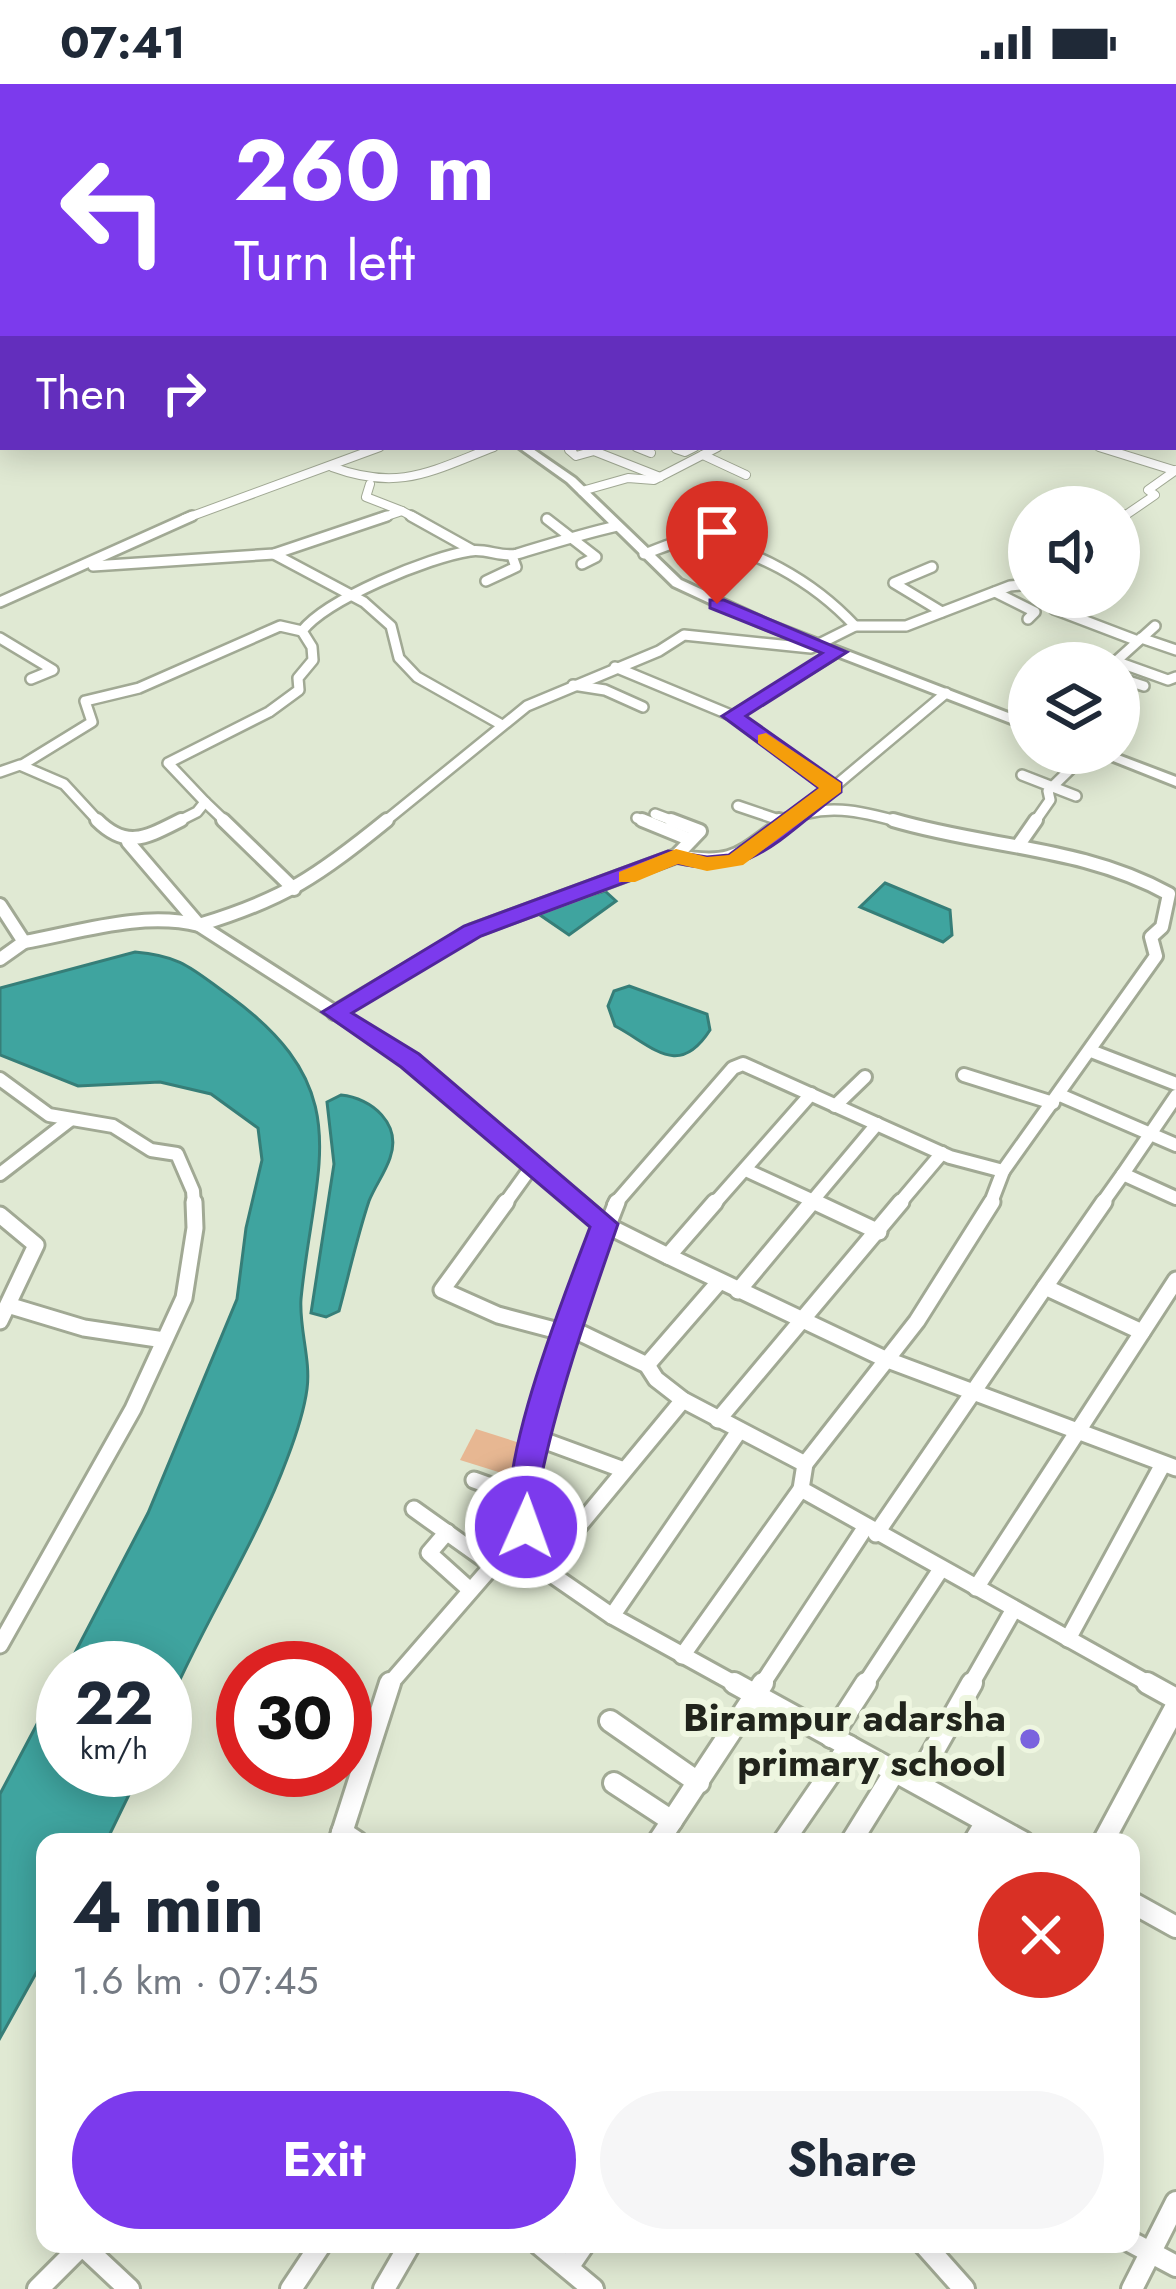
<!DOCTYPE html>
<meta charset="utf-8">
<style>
body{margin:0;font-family:Jost,sans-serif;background:#f6f6f7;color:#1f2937;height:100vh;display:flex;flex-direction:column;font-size:45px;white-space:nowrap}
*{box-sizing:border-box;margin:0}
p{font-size:39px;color:#747a83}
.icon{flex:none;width:66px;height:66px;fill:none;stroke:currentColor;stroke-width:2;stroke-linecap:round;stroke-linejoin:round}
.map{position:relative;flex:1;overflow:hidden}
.side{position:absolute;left:36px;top:1749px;width:1104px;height:420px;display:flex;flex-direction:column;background:#fff;border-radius:24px;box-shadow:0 6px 30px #0003}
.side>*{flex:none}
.banner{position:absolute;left:0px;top:0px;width:1176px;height:366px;box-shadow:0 6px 30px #0003;background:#7c3aed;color:#fff;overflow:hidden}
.controls{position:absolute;left:1008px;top:402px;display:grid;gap:24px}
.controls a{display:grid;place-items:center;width:132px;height:132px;border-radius:50%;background:#fff;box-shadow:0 6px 30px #0003;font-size:60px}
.speed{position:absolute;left:36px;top:1557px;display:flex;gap:24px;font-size:60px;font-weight:700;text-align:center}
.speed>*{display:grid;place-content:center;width:156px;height:156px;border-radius:50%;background:#fff;box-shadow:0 6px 30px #0003;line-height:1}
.speed small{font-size:30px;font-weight:400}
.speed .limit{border:18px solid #d22;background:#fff;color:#111}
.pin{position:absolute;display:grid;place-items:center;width:102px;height:102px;color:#fff;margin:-123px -51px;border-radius:50% 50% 50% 0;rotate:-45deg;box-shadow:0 0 12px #0007}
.pin .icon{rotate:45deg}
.me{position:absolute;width:132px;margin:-66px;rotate:2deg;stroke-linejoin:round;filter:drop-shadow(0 0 9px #0008)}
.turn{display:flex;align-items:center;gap:42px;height:252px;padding:0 36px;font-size:54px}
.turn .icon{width:156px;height:156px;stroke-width:2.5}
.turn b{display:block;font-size:84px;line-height:102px}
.then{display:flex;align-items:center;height:114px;padding:0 36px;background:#0003;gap:24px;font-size:45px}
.round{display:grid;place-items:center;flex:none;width:126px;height:126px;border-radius:63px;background:#f6f6f7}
.summary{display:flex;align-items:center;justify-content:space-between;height:204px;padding:0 36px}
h1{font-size:72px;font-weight:700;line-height:90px}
.action{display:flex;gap:24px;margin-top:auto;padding:24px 36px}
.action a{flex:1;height:138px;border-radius:72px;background:#7c3aed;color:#fff;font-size:48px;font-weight:700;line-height:138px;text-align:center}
.action a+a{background:#f6f6f7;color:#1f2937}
.status{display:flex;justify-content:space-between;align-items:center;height:84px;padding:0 60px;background:#fff;direction:ltr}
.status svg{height:33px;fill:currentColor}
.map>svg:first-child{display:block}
</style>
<div class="status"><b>07:41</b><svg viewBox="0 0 49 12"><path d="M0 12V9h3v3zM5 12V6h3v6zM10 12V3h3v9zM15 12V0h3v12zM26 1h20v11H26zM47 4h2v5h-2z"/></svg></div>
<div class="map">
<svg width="1176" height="2205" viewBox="0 0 1176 2205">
<rect width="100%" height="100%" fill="#e0e9d3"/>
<polygon fill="#e7b792" points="476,1345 523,1360 508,1391 460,1376"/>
<g fill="#3fa49f" stroke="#367e78" stroke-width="3">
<polygon points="885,799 950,826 952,851 943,858 860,823"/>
<polygon points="605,807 616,817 569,851 540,831 539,826"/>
<path d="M135 868C183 872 193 886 231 913 360 1008 314 1081 301 1215 299 1244 311 1276 307 1305 304 1328 295 1354 287 1375 254 1464 201 1542 165 1629V1584H67L148 1429 237 1215 246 1144 262 1076 258 1044 211 1010 160 998 78 1002 0 971V904Z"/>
<path d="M629 902 707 930 710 946C678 996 652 961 615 942L608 922 614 907Z"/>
<path d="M341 1011C372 1014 402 1040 390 1074 385 1089 375 1102 369 1117 357 1153 349 1190 339 1227L326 1233 311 1229 334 1080 327 1018Z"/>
<polygon points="63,1591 63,1686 141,1686 106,1758 45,1758 45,1873 0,1954 0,1710"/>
</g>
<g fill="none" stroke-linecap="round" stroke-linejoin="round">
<defs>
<g id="minor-far5">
<polyline points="894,0 902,3"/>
<polyline points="54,3 71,0"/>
<polyline points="849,3 862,0"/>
<polyline points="1113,3 1126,0"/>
</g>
<g id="minor-far4">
<polyline points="574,363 569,366 576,372 594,367 660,393"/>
<polyline points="636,363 651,369"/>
<polyline points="1099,363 1176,387"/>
<polyline points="676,365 685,368 695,363"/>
<polyline points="703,371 746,391"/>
<path d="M332 383C400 408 431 387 494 363"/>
<polyline points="370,400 366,413 402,427 378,435"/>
<polyline points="582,407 628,394 654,396 718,363"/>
<polyline points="402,427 417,435"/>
<polyline points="184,435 380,363"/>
<polyline points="1120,435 1155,411 1148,406 1176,386"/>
</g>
<g id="minor-far3">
<polyline points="411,432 472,466"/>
<polyline points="547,435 596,473 582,480"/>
<polyline points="1119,436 1124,432"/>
<polyline points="274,470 364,518 391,542 399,574 417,593 502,641"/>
<path d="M644 470C659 465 674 457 689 457 750 459 815 499 855 542"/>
<polyline points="93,482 274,470 387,432"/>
<polyline points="932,483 894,499 942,528"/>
<polyline points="486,497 516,483 512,472"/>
<polyline points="995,508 1035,528 1028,535"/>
<polyline points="0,518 192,432"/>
<polyline points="1054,525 1138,557"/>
<polyline points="0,554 53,586 31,595"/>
<polyline points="1141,554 1176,566"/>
<polyline points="1115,577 1168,596 1176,593"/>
<polyline points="1114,579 1155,542"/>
<polyline points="615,583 733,632 833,704"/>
<polyline points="1119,594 1144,602"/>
<polyline points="573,601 605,606 643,623"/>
<polyline points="1119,612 1125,614"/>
<polyline points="733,632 837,568"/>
<polyline points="22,681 92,638 85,617 139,604 280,542 302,547"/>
<polyline points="0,688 20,681 64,700 100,739"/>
<polyline points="1022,691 1076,712"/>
<polyline points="205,718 227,739"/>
<polyline points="738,722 788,739"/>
<polyline points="804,728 946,609"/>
<polyline points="655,730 679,739"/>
<polyline points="637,734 649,739"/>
<path d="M175 739 197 728 205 718 168 679 269 628 299 606 298 594 313 576 312 563 302 547C327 515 429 473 470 467 486 464 502 474 517 470 550 460 582 450 617 442"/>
<polyline points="383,739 527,622 659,567 684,551 811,564 855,542 906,542 1010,502 1029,500"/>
<path d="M782 739C822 717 862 727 903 739"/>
<polyline points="1034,739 1050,716 1048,707 1087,669"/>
</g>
<g id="minor-far2">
<path d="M97 736C127 766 147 753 181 736"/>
<polyline points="223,736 294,805"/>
<polyline points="642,736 691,756"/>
<polyline points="671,736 700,747 676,772"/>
<polyline points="779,736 788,739"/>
<path d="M128 758 199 841C285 815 318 792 387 736"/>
<polyline points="1020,759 1036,736"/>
<path d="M0 821 24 858C80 848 143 827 199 841L411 977 582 1121"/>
<polyline points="0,875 24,858"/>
<path d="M334 929 472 847 676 772C737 783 740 768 787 736"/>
<polyline points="1091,967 1176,1000"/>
<polyline points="964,991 1053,1019"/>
<polyline points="0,995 49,1031 113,1042 151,1066 177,1070 193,1107 194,1121"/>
<polyline points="1060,1011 1176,1061"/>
<polyline points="835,1022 865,993"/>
<polyline points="746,1086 822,1121"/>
<polyline points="0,1090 70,1036"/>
<polyline points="1123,1090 1176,1012"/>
<polyline points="504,1121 532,1082"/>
<path d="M614 1121 733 984 743 980 950 1073 1003 1087 1156 872 1151 853 1162 843 1169 810C1082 762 987 764 893 736"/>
<polyline points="713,1121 811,1010"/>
<polyline points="809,1121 877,1040"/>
<polyline points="898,1121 942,1069"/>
<polyline points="990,1121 1003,1087"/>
<polyline points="1101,1121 1123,1090 1176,1114"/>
</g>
<g id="minor-far1">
<polyline points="506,1118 442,1206 498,1231 566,1249"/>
<polyline points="578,1118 604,1140 668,1172 715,1118"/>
<polyline points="617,1118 566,1249 523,1405 526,1443 541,1483 612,1532 739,1602"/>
<polyline points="815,1118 879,1148"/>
<polyline points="0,1131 36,1161 0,1237"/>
<polyline points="668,1172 885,1275 1176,1384"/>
<polyline points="1045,1203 1104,1118"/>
<polyline points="738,1207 812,1118"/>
<polyline points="11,1222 84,1244 164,1256"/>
<polyline points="568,1243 647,1281 656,1295 683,1316 805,1380 801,1405 1153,1602"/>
<polyline points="647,1281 719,1198"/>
<polyline points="718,1336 901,1118"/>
<polyline points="537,1354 624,1386"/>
<polyline points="805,1380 917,1237 992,1118"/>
<polyline points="474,1396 524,1414"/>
<polyline points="414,1425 491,1480"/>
<polyline points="447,1448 429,1469 469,1505"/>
<polyline points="876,1450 1045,1203 1142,1248"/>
<polyline points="544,1484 683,1316"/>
<polyline points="976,1504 1176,1196"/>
<polyline points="612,1532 739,1347"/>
<polyline points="1068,1555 1163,1380"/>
<polyline points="0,1561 133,1325 184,1214 195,1144 194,1118"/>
<polyline points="682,1572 801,1405"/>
<polyline points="388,1602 526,1443"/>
<polyline points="761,1602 865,1444"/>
<polyline points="864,1602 941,1485"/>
<polyline points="970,1602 1014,1525"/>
</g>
<g id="minor">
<polyline points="734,1599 1023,1758"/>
<polyline points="1147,1599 1176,1615"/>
<polyline points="610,1637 699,1699"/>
<polyline points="831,1653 866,1599"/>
<polyline points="916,1698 972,1599"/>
<polyline points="614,1699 672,1737"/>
<polyline points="342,1748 357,1758"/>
<polyline points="339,1758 390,1599"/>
<polyline points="658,1758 763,1599"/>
<polyline points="783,1758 849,1662"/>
<polyline points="851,1758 895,1687"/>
<polyline points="974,1758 986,1738"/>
<polyline points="1103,1758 1176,1622"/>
<polyline points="1131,1818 1176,1843"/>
<polyline points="1131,2158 1176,2182"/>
<polyline points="539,2160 593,2205"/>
<polyline points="924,2160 964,2205"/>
<polyline points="569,2182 584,2160"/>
<polyline points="38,2205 82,2161 129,2205"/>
<polyline points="291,2205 321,2160"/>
<polyline points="384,2205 410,2160"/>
<polyline points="1132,2205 1176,2118"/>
</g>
<g id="highway">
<polygon points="0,43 3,44 3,49 0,48"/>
<polygon points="518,363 530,363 575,394 681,496 767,536 1029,637 1029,646 759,542 673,502 567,398"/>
<polygon points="1093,669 1113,669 1176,693 1176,702"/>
</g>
</defs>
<use href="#minor-far5" stroke="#a1a994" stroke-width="9"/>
<use href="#minor-far4" stroke="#a1a994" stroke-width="10"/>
<use href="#minor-far3" stroke="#a1a994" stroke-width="14"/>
<use href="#minor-far2" stroke="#a1a994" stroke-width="18"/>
<use href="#minor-far1" stroke="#a1a994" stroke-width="21"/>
<use href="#minor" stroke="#a1a994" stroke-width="26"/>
<use href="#highway" stroke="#a1a994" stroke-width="6"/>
<use href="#minor-far5" stroke="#fff" stroke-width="6"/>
<use href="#minor-far4" stroke="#fff" stroke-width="8"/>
<use href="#minor-far3" stroke="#fff" stroke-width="9"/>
<use href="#minor-far2" stroke="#fff" stroke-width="12"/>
<use href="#minor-far1" stroke="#fff" stroke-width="15"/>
<use href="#minor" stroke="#fff" stroke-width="20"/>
<use href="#highway" fill="#fff" fill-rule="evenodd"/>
</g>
<path fill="#7c3aed" stroke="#51269a" stroke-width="3" d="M710 516H724L847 568 746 632 841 699V708C785 749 750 798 677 779L481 852 352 929 419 970 618 1140C589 1224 558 1311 540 1399 536 1417 546 1435 538 1453L526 1457 515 1453C488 1398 567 1205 590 1143L401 983 322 928 464 842 668 767 707 773 729 771 819 704 722 632 822 569 710 524Z"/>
<polygon fill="#f59e0b" points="766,649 841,699 841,708 743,781 707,787 678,780 635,798 619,798 619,788 676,765 707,773 729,771 819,704 758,659 758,651"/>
<circle fill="#7a63de" stroke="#eef6e0" stroke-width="4.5" cx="1030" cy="1655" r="12"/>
<g text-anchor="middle" stroke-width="12" stroke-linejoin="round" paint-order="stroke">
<g font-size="39" font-weight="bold" fill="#21241c" stroke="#eef6e0" text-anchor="end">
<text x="1006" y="1647">Birampur adarsha<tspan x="1006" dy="45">primary school</tspan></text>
</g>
</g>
</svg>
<div class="controls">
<a><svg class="icon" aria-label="sound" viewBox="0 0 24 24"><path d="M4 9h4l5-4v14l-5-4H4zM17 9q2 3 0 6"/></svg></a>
<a><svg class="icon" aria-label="layers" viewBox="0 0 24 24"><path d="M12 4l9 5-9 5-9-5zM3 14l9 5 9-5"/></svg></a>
</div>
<div class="speed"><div>22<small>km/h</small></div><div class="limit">30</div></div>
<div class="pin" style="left:717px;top:520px;background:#d93025"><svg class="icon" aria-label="arrive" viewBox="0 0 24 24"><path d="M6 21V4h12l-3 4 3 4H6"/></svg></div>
<svg class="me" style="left:526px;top:1443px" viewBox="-20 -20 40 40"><circle r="17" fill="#7c3aed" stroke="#fff" stroke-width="3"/><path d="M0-11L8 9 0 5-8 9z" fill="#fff"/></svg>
<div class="banner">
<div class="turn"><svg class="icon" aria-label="left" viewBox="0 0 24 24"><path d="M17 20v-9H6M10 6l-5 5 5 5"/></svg><div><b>260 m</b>Turn left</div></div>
<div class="then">Then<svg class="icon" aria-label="right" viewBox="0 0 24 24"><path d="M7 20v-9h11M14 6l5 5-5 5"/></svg></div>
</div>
<section class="side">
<div class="summary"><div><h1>4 min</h1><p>1.6 km · 07:45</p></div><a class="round" style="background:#d93025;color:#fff"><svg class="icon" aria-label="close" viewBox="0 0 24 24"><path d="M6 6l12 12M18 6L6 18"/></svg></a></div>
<div class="action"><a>Exit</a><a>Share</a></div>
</section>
</div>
